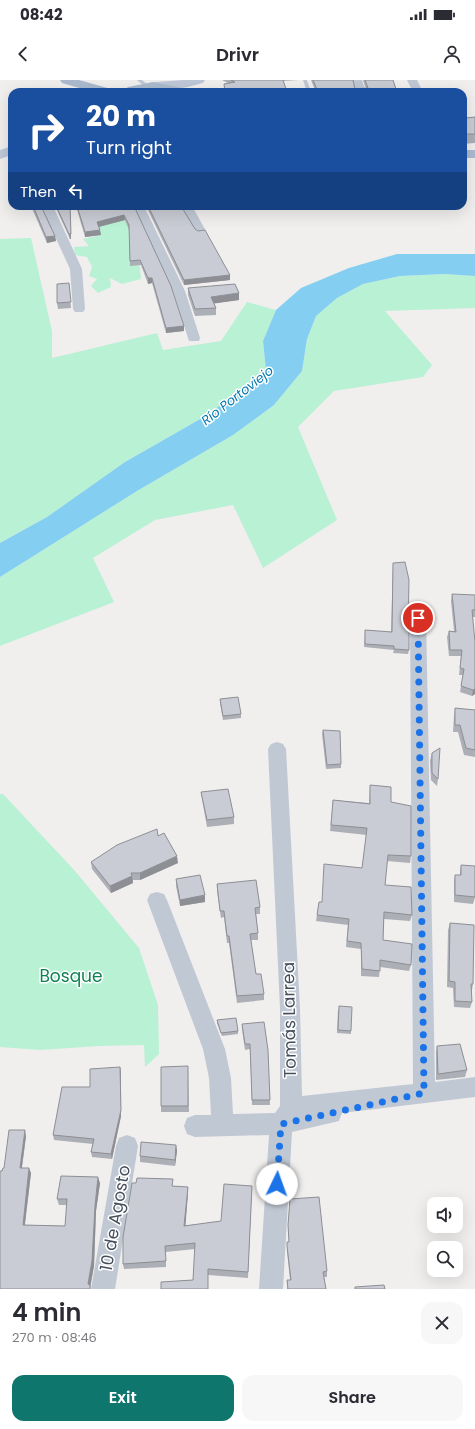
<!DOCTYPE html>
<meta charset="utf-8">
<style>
body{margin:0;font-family:Poppins,sans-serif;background:#f7f7f7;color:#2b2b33;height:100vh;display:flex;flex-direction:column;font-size:15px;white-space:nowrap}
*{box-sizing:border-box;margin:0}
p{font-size:13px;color:#7c7c81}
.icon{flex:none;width:22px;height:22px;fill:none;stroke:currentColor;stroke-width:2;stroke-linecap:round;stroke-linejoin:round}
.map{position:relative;height:1209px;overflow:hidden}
.details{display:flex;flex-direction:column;background:#fff;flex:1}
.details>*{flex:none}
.top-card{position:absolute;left:8px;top:8px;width:459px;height:122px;border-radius:12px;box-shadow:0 4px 16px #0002;background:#1a4fa0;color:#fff;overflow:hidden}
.buttons{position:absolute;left:427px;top:1117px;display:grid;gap:8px}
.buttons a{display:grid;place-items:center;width:36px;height:36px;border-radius:8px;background:#fff;box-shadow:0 4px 16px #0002;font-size:20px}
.pin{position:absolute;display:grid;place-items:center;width:34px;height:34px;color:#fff;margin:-17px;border:2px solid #fff;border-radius:50%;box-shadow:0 1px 4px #0007}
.me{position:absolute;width:44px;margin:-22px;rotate:3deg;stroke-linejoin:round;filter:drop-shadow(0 0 3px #0008)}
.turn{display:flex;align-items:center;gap:14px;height:84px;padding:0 12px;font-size:18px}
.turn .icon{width:52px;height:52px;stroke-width:2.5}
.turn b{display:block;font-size:28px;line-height:34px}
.then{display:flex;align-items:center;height:38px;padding:0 12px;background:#0003;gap:8px;font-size:15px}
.round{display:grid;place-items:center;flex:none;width:42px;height:42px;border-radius:12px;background:#f7f7f7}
.headline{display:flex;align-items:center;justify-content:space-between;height:68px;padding:0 12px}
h1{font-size:24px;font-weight:600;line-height:30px}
.primary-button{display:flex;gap:8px;margin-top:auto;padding:8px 12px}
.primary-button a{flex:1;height:46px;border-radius:12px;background:#0f766e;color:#fff;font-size:16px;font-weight:600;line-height:46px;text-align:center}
.primary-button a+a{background:#f7f7f7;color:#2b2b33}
.status{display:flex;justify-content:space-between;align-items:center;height:28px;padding:0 20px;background:#fff;direction:ltr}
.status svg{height:11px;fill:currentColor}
header{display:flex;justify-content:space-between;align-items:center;height:52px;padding:0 12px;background:#fff;font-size:18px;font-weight:600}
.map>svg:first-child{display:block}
</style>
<div class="status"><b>08:42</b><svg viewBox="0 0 49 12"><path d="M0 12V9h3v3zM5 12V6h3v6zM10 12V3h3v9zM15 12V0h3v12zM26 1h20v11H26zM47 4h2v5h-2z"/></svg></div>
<header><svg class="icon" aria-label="back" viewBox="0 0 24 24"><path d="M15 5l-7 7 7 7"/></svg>Drivr<svg class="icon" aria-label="person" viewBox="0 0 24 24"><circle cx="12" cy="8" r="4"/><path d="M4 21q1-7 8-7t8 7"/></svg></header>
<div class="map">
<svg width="475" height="1209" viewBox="0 0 475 1209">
<rect width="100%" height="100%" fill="#f1eeee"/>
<g fill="#b9f1d5">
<path d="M84 136C106 147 104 146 125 137 126 143 128 146 131 152 137 167 140 183 141 199L122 204 110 198 111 207 98 213 91 206 97 199 89 196 92 187 87 177 75 175 74 167 89 166 83 159 101 155 87 151 80 142Z"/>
<polygon points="31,158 52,251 52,278 157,253 163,270 221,261 247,222 276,230 263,261 266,290 241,311 202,338 125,382 47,437 0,463 0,159"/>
<polygon points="445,194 475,196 475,228 385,231 432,285 423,297 334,311 298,347 337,440 263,488 233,425 155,440 93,478 114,522 0,566 0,497 137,411 233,355 274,325 302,291 307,259 316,236 337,218 363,204 400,196"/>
<polygon points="0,714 3,714 75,791 139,868 158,925 159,974 145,987 144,965 100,966 40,970 0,967"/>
</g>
<polygon fill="#83cef1" points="397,174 475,174 475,196 445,194 400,196 363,204 337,218 316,236 307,259 302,291 274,325 233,355 137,411 0,497 0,463 47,437 125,382 202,338 241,311 266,290 263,261 276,230 301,208 349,188"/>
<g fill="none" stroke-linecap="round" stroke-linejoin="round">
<g fill="#c0c8d4" fill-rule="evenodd">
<polygon points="137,0 142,0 149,6 145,7"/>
<polygon points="303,0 307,0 311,12 307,12"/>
</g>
<g fill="#c0c8d4" fill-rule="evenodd">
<polygon points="352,0 362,0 366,12 356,12"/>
<polygon points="407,0 417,0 423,12 413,12"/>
<polygon points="41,126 53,126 82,189 85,229 83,232 75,232 73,229 70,189"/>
<polygon points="132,126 144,126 185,211 200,258 199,261 189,261 188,258 173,211"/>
<polygon points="180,126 192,126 206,151 204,153 196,153"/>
<polygon points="418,531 424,533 426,537 435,1002 475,997 475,1017 342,1033 339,1041 292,1052 283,1209 259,1209 269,1055 195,1057 187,1054 184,1046 187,1038 195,1035 211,1035 209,998 203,969 147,820 150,814 157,812 164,814 167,820 225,969 231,998 233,1034 275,1033 280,1026 280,928 268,669 271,664 277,662 283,664 286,669 300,928 302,1016 413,1004 410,537 412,533"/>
<polygon points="127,1055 135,1058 138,1066 115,1209 91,1209 116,1066 119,1058"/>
</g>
<g fill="#bfc8d8" fill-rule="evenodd">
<path d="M183 0H205L203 3C187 7 168 13 152 9L150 6 152 3 156 2Z"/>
<polygon points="12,66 12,75 0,79 0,70"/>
</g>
<g fill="#acbacf" fill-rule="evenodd">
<polygon points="60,0 79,0 111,9 113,12 93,12 62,3"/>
<polygon points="153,2 178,7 185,12 153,10 121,12 128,7"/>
<rect x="463" y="70" width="12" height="8"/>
</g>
</g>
<g fill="#adafb6">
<polygon points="222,0 299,0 283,1 287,12 225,12 224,4 228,3"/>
<polygon points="311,0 353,0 355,9 366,9 363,0 393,0 397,12 316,12"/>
<polygon points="463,35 466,38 475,37 475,63 463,64"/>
<polygon points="31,126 41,126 55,156 56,161 47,163"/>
<polygon points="55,126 70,126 71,159 70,159"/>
<polygon points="76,126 134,126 184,246 184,251 166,253 152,203 148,204 141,185 130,186 129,150 125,140 99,147 101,155 85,157"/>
<polygon points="146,126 181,126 195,149 230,195 230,200 184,205"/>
<polygon points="69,203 71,228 58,229 57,223"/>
<polygon points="188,208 239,220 214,223 216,228 216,235 195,236 188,215"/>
<polygon points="393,483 408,550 409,570 408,574 393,573 394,570 364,567 365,550 391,552"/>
<polygon points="452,514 475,517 475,537 472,537 475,562 475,614 472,616 460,612 463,595 459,595 461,576 449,576 447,557 449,551 454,551 451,521"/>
<polygon points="220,619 241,634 241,638 223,640 220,623"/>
<polygon points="455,628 475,630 475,677 464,675 458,652 453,652 454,636"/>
<polygon points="323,650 341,684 341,688 326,689 322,654"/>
<polygon points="432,673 438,699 437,706 431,700 430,681"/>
<polygon points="370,705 391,722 411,776 410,783 387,781 385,805 412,835 410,841 384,839 383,860 411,885 409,891 380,887 379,897 361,896 361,869 346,867 348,845 316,841 319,822 321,822 362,788 367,755 330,751 333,720 369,723"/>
<polygon points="201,712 234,737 234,744 207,747 202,719"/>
<polygon points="158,756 178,783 140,800 133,800 133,803 111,813 92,789 91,782"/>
<polygon points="461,785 475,817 473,824 454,822 454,802 455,795 460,795 460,792"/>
<polygon points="176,799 205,822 180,826 176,806"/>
<polygon points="217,804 260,827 260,834 256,834 258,853 258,860 251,860 256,894 264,914 264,920 237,923 229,863 227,863 224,837 221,838 217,811"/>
<polygon points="450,843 473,904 472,910 472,922 470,928 454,927 453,908 447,907 448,850"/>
<polygon points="338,929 351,951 351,954 337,953"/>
<polygon points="217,940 238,951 238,954 222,956 217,943"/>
<polygon points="242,944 268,970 270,1025 252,1025 250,969 245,970 242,949"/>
<polygon points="437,966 467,990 465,997 436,1000 436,972"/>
<polygon points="188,986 189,1032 161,1032 161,1026"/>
<polygon points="120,987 121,993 121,1036 112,1079 92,1077 91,1072 93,1064 54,1060 53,1055 90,1007"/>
<polygon points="26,1056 22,1088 31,1093 25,1145 65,1146 67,1125 59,1125 57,1119 100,1103 96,1131 94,1186 90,1205 0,1209 2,1091"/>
<polygon points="176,1065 177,1071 175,1086 140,1082 140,1076"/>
<polygon points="173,1106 188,1107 188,1113 185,1146 221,1141 252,1106 248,1198 208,1195 193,1200 195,1169 166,1172 166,1187 124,1189 123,1184"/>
<polygon points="290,1119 327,1191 327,1197 324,1197 326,1209 287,1209 287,1200 290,1200 287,1171 287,1162 289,1162 288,1151"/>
</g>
<g fill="#8d8f94">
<polygon points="70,126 71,159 70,159 69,154"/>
<polygon points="124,135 125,140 98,147 97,142"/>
<polygon points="100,150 101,155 85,157 85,152"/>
<polygon points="55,156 56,161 47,163 46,157"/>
<polygon points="230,195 230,200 184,205 184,200"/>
<polygon points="148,198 152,198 152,203 148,204"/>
<polygon points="239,213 239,220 211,224 211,217"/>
<polygon points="184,246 184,251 166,253 166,248"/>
<polygon points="475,609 475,614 472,616 473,610"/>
<polygon points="177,776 178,783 140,800 140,793"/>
<polygon points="132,796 133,803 111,813 110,806"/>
<polygon points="205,815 205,822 180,826 180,820"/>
<polygon points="120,987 121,993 121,1036 112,1079 111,1074"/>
<polygon points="25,1050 26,1056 21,1093 20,1088"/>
<polygon points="176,1065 177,1071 175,1086 175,1080"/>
<polygon points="29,1088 31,1093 24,1150 23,1145"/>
<polygon points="98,1097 100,1103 96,1131 94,1186 90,1209 88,1204 95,1126"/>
<polygon points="188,1107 188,1113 185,1152 184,1146"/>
</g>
<g fill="#c9ccd4" stroke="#8d8f94">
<polygon points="231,0 283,0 287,12 225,12 224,4 235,2"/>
<polygon points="313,0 353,0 355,9 368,8 365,0 393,0 397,12 318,12"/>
<polygon points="463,35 465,35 466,38 475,37 475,54 463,54"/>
<polygon points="33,126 41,126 55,156 46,157"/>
<polygon points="56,126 70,126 71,154 69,154"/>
<polygon points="77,126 134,126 171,206 184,246 166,248 152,198 148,198 140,180 130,181 129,145 124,135 97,142 100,150 85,152"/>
<polygon points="148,126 181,126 195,149 198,151 205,150 230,195 184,200"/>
<polygon points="69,203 71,222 57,223 57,204"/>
<polygon points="235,204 239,213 211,217 216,228 195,229 188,208"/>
<polygon points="405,482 409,500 408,550 409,551 409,570 394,569 394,566 365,564 365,550 392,552 393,483"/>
<polygon points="452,514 475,515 475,530 472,530 475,562 475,609 473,610 461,606 464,589 460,588 462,570 450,570 449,551 456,552"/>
<polygon points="238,617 241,634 223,636 220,619"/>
<polygon points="455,628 475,630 475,670 466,668 460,645 455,645"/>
<polygon points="323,650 340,651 341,684 327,685"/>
<polygon points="440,668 438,699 432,693 432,673"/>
<polygon points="370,705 391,707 391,722 411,726 411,776 388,775 385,805 411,807 412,835 384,832 383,860 412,864 411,885 380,880 380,891 362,889 361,863 347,861 349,839 317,835 319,822 322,822 324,784 362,788 367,748 331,745 333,720 370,724"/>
<polygon points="228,709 234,737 207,740 201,712"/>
<polygon points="157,749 158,756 164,753 177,776 140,793 131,793 132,796 110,806 91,782 117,765"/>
<polygon points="461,785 475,786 475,817 455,815 455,795 461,795"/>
<polygon points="200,795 205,815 180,820 176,799"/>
<polygon points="256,800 260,827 255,828 258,853 250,854 256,894 261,894 264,914 237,916 229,856 227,856 224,831 220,831 217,804"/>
<polygon points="450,843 474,845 473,904 471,904 472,922 455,921 455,902 449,901"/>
<polygon points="339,926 352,927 351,951 338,950"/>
<polygon points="236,938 238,951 221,953 217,940"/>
<polygon points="264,942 268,970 270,1020 252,1020 250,964 245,964 242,944"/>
<polygon points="460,964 467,990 438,994 437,966"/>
<polygon points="188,986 188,1026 161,1026 161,987"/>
<polygon points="120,987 121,1030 111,1074 91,1072 94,1059 53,1055 62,1007 90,1007 90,989"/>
<polygon points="9,1050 25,1050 20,1088 29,1088 23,1145 65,1146 67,1119 57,1119 61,1096 98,1097 95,1126 92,1181 88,1204 90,1205 90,1209 0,1209 0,1091 2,1091 3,1088 4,1088"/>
<polygon points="141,1062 176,1065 175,1080 140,1076"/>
<polygon points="137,1098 173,1099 172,1106 188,1107 184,1146 221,1141 224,1104 252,1106 248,1192 208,1189 208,1209 161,1209 161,1202 193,1200 195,1163 165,1166 166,1181 123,1184 123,1157 132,1103 136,1103"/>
<polygon points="319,1117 327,1191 323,1192 326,1209 288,1209 287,1200 291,1200 287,1166 287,1162 289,1162 288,1145 290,1119"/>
<polygon points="384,1205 385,1209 355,1209 355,1207"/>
</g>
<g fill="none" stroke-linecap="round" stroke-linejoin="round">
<polyline stroke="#1a73e8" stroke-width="7" stroke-dasharray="0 12.6" points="277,1104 281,1044 424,1013 418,538"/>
</g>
<g text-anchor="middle" stroke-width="3" stroke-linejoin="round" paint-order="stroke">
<g font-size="13" font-style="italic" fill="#047ab0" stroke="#fff">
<text transform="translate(237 315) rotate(-38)" y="5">Río Portoviejo</text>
</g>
<g font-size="17" fill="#118256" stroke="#fff">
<text x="71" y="902">Bosque</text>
</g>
<g font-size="17" fill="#454f5c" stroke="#fff">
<text transform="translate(289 940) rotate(-91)" y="6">Tomás Larrea</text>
<text transform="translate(115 1138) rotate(-80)" y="6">10 de Agosto</text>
</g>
</g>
</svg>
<div class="buttons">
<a><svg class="icon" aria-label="sound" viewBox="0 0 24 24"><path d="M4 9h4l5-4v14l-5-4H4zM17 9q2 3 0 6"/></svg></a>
<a><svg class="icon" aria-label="search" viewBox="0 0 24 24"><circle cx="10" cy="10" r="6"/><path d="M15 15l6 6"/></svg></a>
</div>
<div class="pin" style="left:418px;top:538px;background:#d93025"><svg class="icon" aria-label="arrive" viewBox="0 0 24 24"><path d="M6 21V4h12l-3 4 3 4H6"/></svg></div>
<svg class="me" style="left:277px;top:1104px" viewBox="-20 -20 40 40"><circle r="19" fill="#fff"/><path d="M0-13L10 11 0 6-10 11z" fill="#1a73e8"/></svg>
<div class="top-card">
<div class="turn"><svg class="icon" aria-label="right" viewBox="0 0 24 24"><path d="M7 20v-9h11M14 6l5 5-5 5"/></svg><div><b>20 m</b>Turn right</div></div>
<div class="then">Then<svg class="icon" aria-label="left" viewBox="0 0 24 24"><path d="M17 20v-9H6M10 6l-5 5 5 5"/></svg></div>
</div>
</div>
<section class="details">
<div class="headline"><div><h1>4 min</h1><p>270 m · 08:46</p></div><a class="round"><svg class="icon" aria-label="close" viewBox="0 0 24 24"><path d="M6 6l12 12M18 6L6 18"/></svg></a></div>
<div class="primary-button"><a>Exit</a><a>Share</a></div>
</section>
